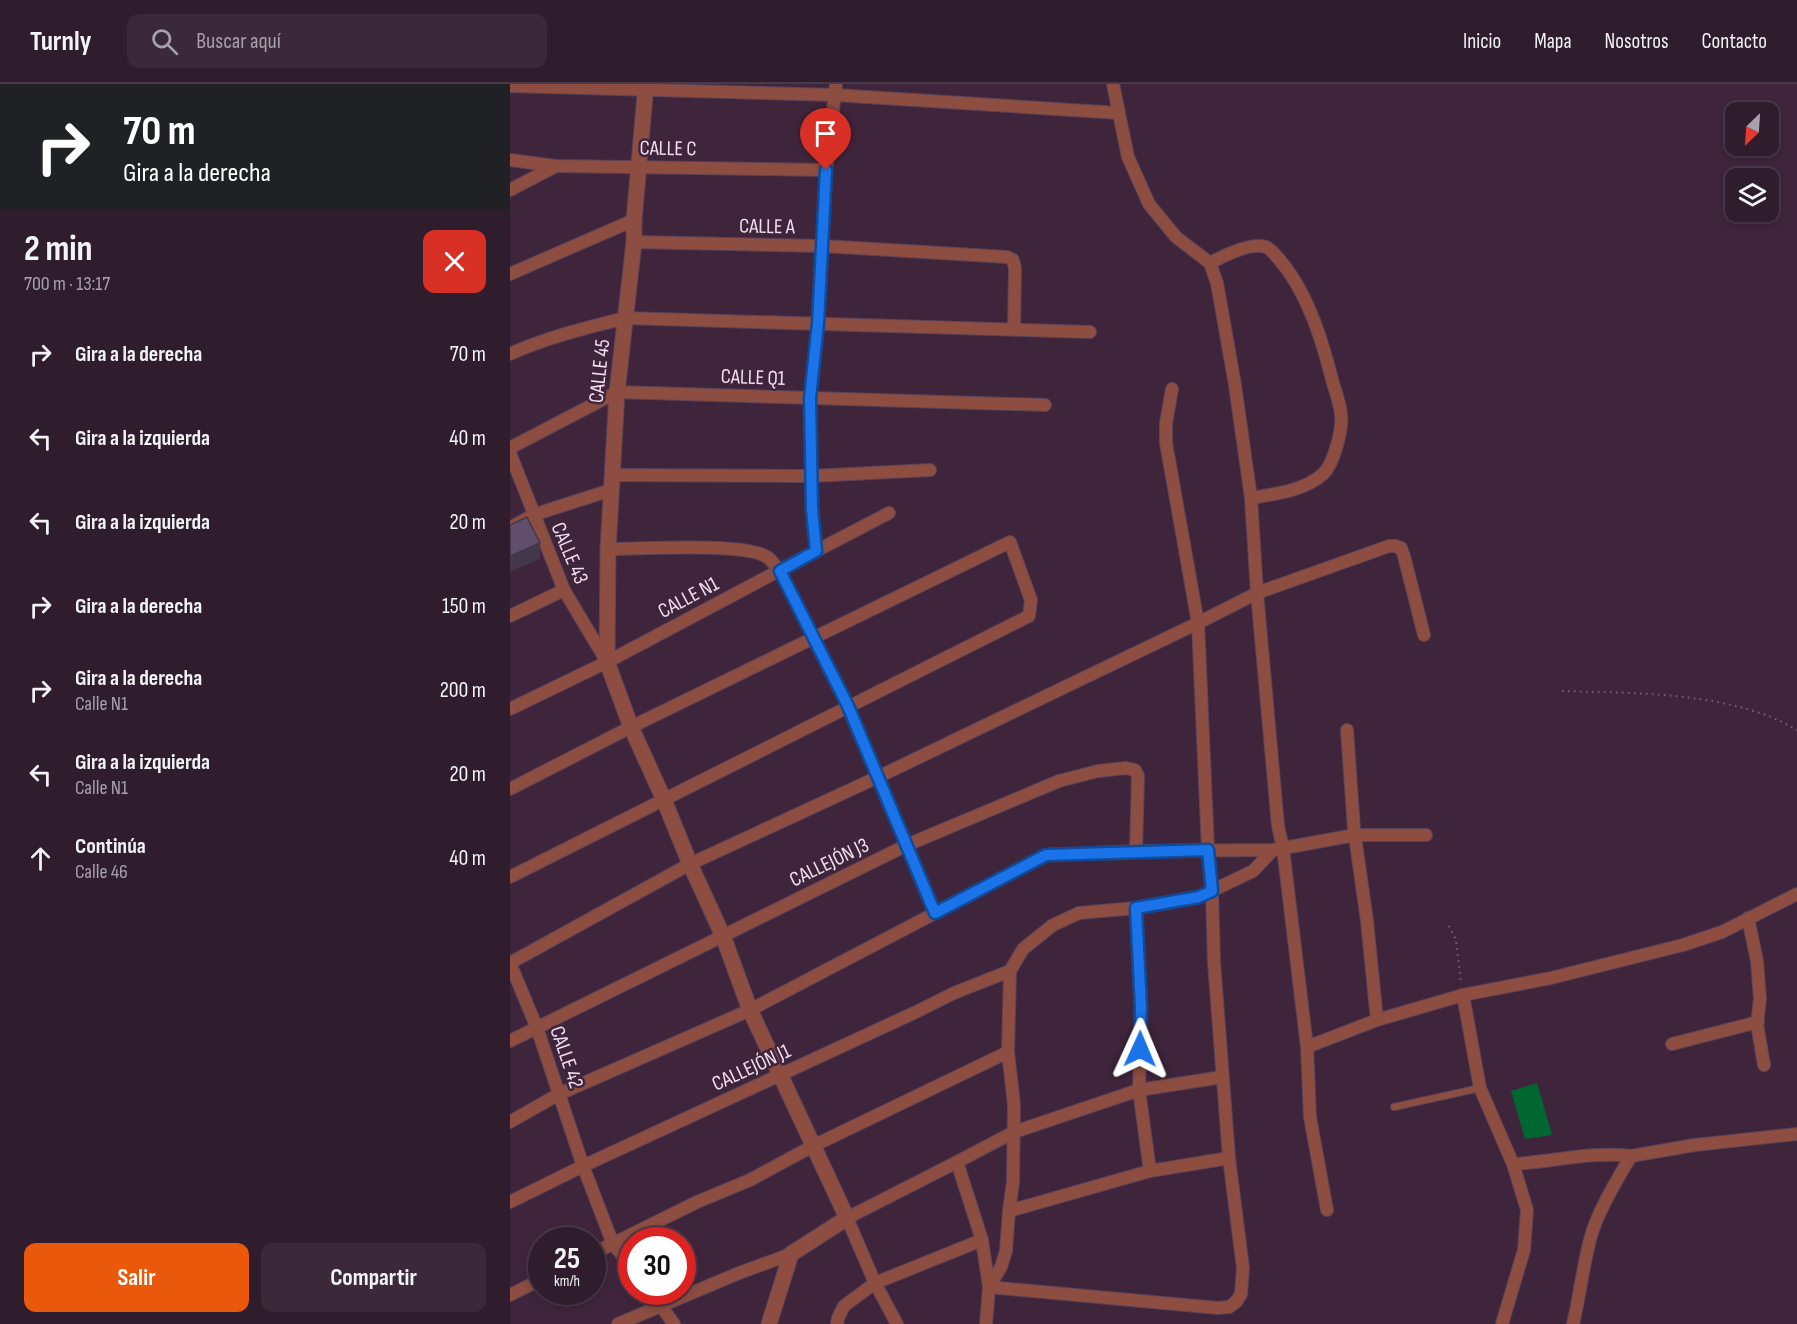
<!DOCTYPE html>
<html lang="es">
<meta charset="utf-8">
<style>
body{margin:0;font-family:"Sofia Sans Condensed",sans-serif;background:#3b2939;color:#f1f3f6;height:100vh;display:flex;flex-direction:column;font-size:22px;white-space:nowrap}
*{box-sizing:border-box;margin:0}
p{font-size:20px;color:#a7a1aa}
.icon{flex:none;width:33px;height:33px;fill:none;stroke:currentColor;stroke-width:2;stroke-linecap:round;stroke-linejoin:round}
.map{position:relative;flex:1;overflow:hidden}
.details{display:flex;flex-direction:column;background:#2f1c2d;width:510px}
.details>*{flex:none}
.top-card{background:#202124;color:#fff;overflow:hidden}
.needle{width:39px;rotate:205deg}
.fabs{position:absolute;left:1215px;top:18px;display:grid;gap:12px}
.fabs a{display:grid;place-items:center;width:54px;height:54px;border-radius:12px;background:#2f1c2d;box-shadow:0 3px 9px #0003,0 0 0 2px #4a3a49;font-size:30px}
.speed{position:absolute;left:18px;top:1143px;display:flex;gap:12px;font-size:30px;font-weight:700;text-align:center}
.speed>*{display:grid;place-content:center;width:78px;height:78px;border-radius:50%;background:#2f1c2d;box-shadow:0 3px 9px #0003,0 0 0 2px #4a3a49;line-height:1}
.speed small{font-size:15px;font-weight:400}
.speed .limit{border:9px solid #d22;background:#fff;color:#111}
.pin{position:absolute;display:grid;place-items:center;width:51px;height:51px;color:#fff;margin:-62px -26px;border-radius:50% 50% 50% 0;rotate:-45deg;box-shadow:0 0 6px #0007}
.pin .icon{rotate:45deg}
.me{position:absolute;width:66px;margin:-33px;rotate:1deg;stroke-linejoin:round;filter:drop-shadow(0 0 4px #0008)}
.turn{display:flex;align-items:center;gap:21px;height:126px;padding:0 24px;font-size:27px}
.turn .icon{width:78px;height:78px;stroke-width:2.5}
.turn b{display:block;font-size:42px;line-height:51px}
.round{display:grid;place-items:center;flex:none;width:63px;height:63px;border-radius:12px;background:#3b2939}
.overview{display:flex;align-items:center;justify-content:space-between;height:102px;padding:0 24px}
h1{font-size:36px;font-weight:700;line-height:45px}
.cta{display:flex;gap:12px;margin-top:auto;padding:12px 24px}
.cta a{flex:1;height:69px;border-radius:12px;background:#ea580c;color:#fff;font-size:24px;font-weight:700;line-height:69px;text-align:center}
.cta a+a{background:#3b2939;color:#f1f3f6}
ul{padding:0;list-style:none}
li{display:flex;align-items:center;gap:18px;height:84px;padding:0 24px}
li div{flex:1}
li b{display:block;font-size:22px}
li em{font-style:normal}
header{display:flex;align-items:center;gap:36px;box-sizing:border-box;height:84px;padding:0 30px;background:#2f1c2d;border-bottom:2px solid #4a3a49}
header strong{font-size:28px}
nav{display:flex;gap:33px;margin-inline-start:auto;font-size:21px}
.search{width:420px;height:54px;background:#3b2939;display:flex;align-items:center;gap:15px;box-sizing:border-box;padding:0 21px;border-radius:12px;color:#a7a1aa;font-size:22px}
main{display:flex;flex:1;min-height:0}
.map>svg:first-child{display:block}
</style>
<header>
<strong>Turnly</strong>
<div class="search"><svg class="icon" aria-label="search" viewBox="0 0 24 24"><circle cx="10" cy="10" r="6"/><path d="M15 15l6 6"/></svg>Buscar aquí</div>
<nav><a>Inicio</a><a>Mapa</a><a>Nosotros</a><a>Contacto</a></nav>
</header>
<main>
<section class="details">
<div class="top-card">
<div class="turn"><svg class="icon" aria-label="right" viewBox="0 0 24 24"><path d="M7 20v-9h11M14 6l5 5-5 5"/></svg><div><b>70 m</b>Gira a la derecha</div></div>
</div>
<div class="overview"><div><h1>2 min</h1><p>700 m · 13:17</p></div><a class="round" style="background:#d93025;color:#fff"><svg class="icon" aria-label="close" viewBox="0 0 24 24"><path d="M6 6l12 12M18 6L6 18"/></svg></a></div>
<ul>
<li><svg class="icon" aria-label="right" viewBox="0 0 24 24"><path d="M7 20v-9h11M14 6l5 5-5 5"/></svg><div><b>Gira a la derecha</b></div><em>70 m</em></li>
<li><svg class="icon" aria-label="left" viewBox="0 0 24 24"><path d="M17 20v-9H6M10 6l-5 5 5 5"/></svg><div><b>Gira a la izquierda</b></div><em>40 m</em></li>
<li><svg class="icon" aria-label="left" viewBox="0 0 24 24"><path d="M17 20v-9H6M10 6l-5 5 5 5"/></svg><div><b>Gira a la izquierda</b></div><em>20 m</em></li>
<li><svg class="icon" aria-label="right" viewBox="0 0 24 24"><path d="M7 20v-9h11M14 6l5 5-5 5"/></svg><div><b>Gira a la derecha</b></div><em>150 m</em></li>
<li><svg class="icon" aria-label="right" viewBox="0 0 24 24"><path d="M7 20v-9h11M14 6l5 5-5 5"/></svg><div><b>Gira a la derecha</b><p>Calle N1</p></div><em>200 m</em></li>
<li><svg class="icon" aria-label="left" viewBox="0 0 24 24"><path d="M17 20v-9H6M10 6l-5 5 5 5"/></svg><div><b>Gira a la izquierda</b><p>Calle N1</p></div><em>20 m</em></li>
<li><svg class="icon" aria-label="ahead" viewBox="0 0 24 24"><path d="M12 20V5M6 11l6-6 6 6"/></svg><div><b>Continúa</b><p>Calle 46</p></div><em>40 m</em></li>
</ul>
<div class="cta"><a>Salir</a><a>Compartir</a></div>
</section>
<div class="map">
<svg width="1287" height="1240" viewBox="0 0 1287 1240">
<rect width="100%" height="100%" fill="#3f253c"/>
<polygon fill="#006730" points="1027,999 1042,1051 1015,1055 1001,1007"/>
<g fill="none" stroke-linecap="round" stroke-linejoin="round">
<defs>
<polyline id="service" points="884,1023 970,1004"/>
<g id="minor">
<polyline points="603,0 618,73 639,120 666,153 700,179 707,199 725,301 741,414 747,509 768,742 773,764 797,963 800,1033 817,1126"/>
<polyline points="0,2 325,11 609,29"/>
<polyline points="0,76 46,82 316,86"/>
<polyline points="0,106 46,82"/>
<polyline points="124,158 313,162 497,173 503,176 505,184 504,245"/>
<path d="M700 179C713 172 741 158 756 163 761 165 765 171 769 175 798 209 812 256 823 299 826 309 830 320 831 330 833 344 824 380 813 390 794 407 765 410 741 414"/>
<polyline points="0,190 124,136"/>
<path d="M0 270C37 253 76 244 115 234L580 248"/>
<polyline points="0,364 107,308 535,321"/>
<polyline points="0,369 54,506 97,578"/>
<polyline points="102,391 302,392 420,386"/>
<polyline points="0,444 23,431 101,406"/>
<path d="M98 465C129 465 236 458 257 473 262 476 266 483 270 487L338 623 425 829"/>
<polyline points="306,467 379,429"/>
<polyline points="0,532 54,506"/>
<polyline points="0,625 97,578 306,467 302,425 300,314 308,239 316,86 326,0"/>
<polyline points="837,646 844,745 857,837 867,936"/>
<polyline points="0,705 121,643 500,458 521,516 519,532 0,793"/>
<polyline points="626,824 631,924 629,1006 640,1087"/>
<polyline points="1238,834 1247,877 1250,915 1247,940 1254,981"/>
<polyline points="0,879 180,780 368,693 688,539 747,509 879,462 885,462 891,464 894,472 914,551"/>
<polyline points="0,879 27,944 73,1082 103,1160 122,1183"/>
<polyline points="953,911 970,1004 1003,1080 1017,1126 1014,1166 992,1240"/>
<polyline points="0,957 397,761 549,697 588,687 616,684 625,686 628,692 626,767"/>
<polyline points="1162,960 1248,938"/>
<polyline points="797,963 867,936 953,911 1041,894 1173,861 1212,848 1287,810"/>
<polyline points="0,1038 49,1010 240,926 536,771 626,767 763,766 845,751 916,751"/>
<polyline points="447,1078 504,1048 629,1006 712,993"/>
<path d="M1003 1080C1042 1078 1082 1067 1121 1072"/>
<polyline points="0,1118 73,1082 406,928 444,909 500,887"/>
<polyline points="499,1127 503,1098 504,1021 498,968 500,887 513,865 543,841 569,829 626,824 689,813 743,787 763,766"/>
<polyline points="82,1170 187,1118 240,1096 303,1062 498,968"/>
<polyline points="141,1208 164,1240"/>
<polyline points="0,1211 32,1195"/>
<polyline points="108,1240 229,1189 281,1170"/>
<polyline points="327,1240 328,1234 334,1222 365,1199 472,1156"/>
<polyline points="387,1240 365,1199 337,1134 447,1078 472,1156 479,1203 708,1224 719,1223 726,1218 731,1210 733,1184 719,1074 704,878 702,807 698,766 688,539 656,359 656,339 662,305"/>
<polyline points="476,1240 479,1203 491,1183 496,1167 499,1127 640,1087 719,1074"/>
<path d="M1063 1240C1070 1211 1073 1181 1081 1152 1088 1127 1108 1094 1121 1072L1185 1061 1287 1050"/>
</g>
<polyline id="tertiary" points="136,0 124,136 124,158 107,308 98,465 97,578 121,643 154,716 180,780 213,852 240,926 337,1134 281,1170 259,1240"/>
</defs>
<use href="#service" stroke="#5b4358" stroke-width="8"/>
<use href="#minor" stroke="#5b4358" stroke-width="14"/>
<use href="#tertiary" stroke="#5b4358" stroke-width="17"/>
<g stroke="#7b6378" stroke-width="2" stroke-dasharray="1.5 4.5" stroke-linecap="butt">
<path d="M1052 607C1119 609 1189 608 1253 630 1265 634 1276 640 1287 646"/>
<polyline points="939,842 946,856 951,899"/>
</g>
<use href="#service" stroke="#8d4d41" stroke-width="6"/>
<use href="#minor" stroke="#8d4d41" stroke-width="12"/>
<use href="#tertiary" stroke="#8d4d41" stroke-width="15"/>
</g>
<polygon fill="#43374c" points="30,459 30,475 0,488 0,472"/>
<polygon fill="#604e6c" stroke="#43374c" stroke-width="1.5" points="17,433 30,459 0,472 0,441"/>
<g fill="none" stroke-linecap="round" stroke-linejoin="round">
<defs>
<polyline id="route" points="316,86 308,239 300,314 302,425 306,467 270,487 338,622 425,829 536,771 698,766 702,807 689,813 626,824 631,924 630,965"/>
</defs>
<use href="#route" stroke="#114b97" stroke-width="15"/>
<use href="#route" stroke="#1a73e8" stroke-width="10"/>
</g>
<g text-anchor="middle" stroke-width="5" stroke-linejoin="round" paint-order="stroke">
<g font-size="21" fill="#f1dfee" stroke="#3f253c">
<text transform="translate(158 64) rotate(1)" y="7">CALLE C</text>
<text transform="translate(257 142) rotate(1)" y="7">CALLE A</text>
<text transform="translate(89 287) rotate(-84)" y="7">CALLE 45</text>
<text transform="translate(243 293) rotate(2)" y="7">CALLE Q1</text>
<text transform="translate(60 469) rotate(67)" y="7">CALLE 43</text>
<text transform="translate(178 513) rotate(-28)" y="7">CALLE N1</text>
<text transform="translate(319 778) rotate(-26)" y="7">CALLEJÓN J3</text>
<text transform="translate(57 973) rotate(71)" y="7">CALLE 42</text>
<text transform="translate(241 983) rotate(-25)" y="7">CALLEJÓN J1</text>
</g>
</g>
</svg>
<div class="fabs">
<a><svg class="needle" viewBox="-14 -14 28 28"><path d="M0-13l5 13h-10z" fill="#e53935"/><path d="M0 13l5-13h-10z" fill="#a7a1aa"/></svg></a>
<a><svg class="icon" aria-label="layers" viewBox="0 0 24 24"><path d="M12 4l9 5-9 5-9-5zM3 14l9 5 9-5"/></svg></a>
</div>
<div class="speed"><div>25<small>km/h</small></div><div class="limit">30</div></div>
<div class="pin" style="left:316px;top:86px;background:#d93025"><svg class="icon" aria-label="arrive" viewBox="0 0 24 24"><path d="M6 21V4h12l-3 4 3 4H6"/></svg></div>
<svg class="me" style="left:630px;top:965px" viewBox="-20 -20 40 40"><path d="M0-17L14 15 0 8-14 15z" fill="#1a73e8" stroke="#fff" stroke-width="4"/></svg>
</div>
</main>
